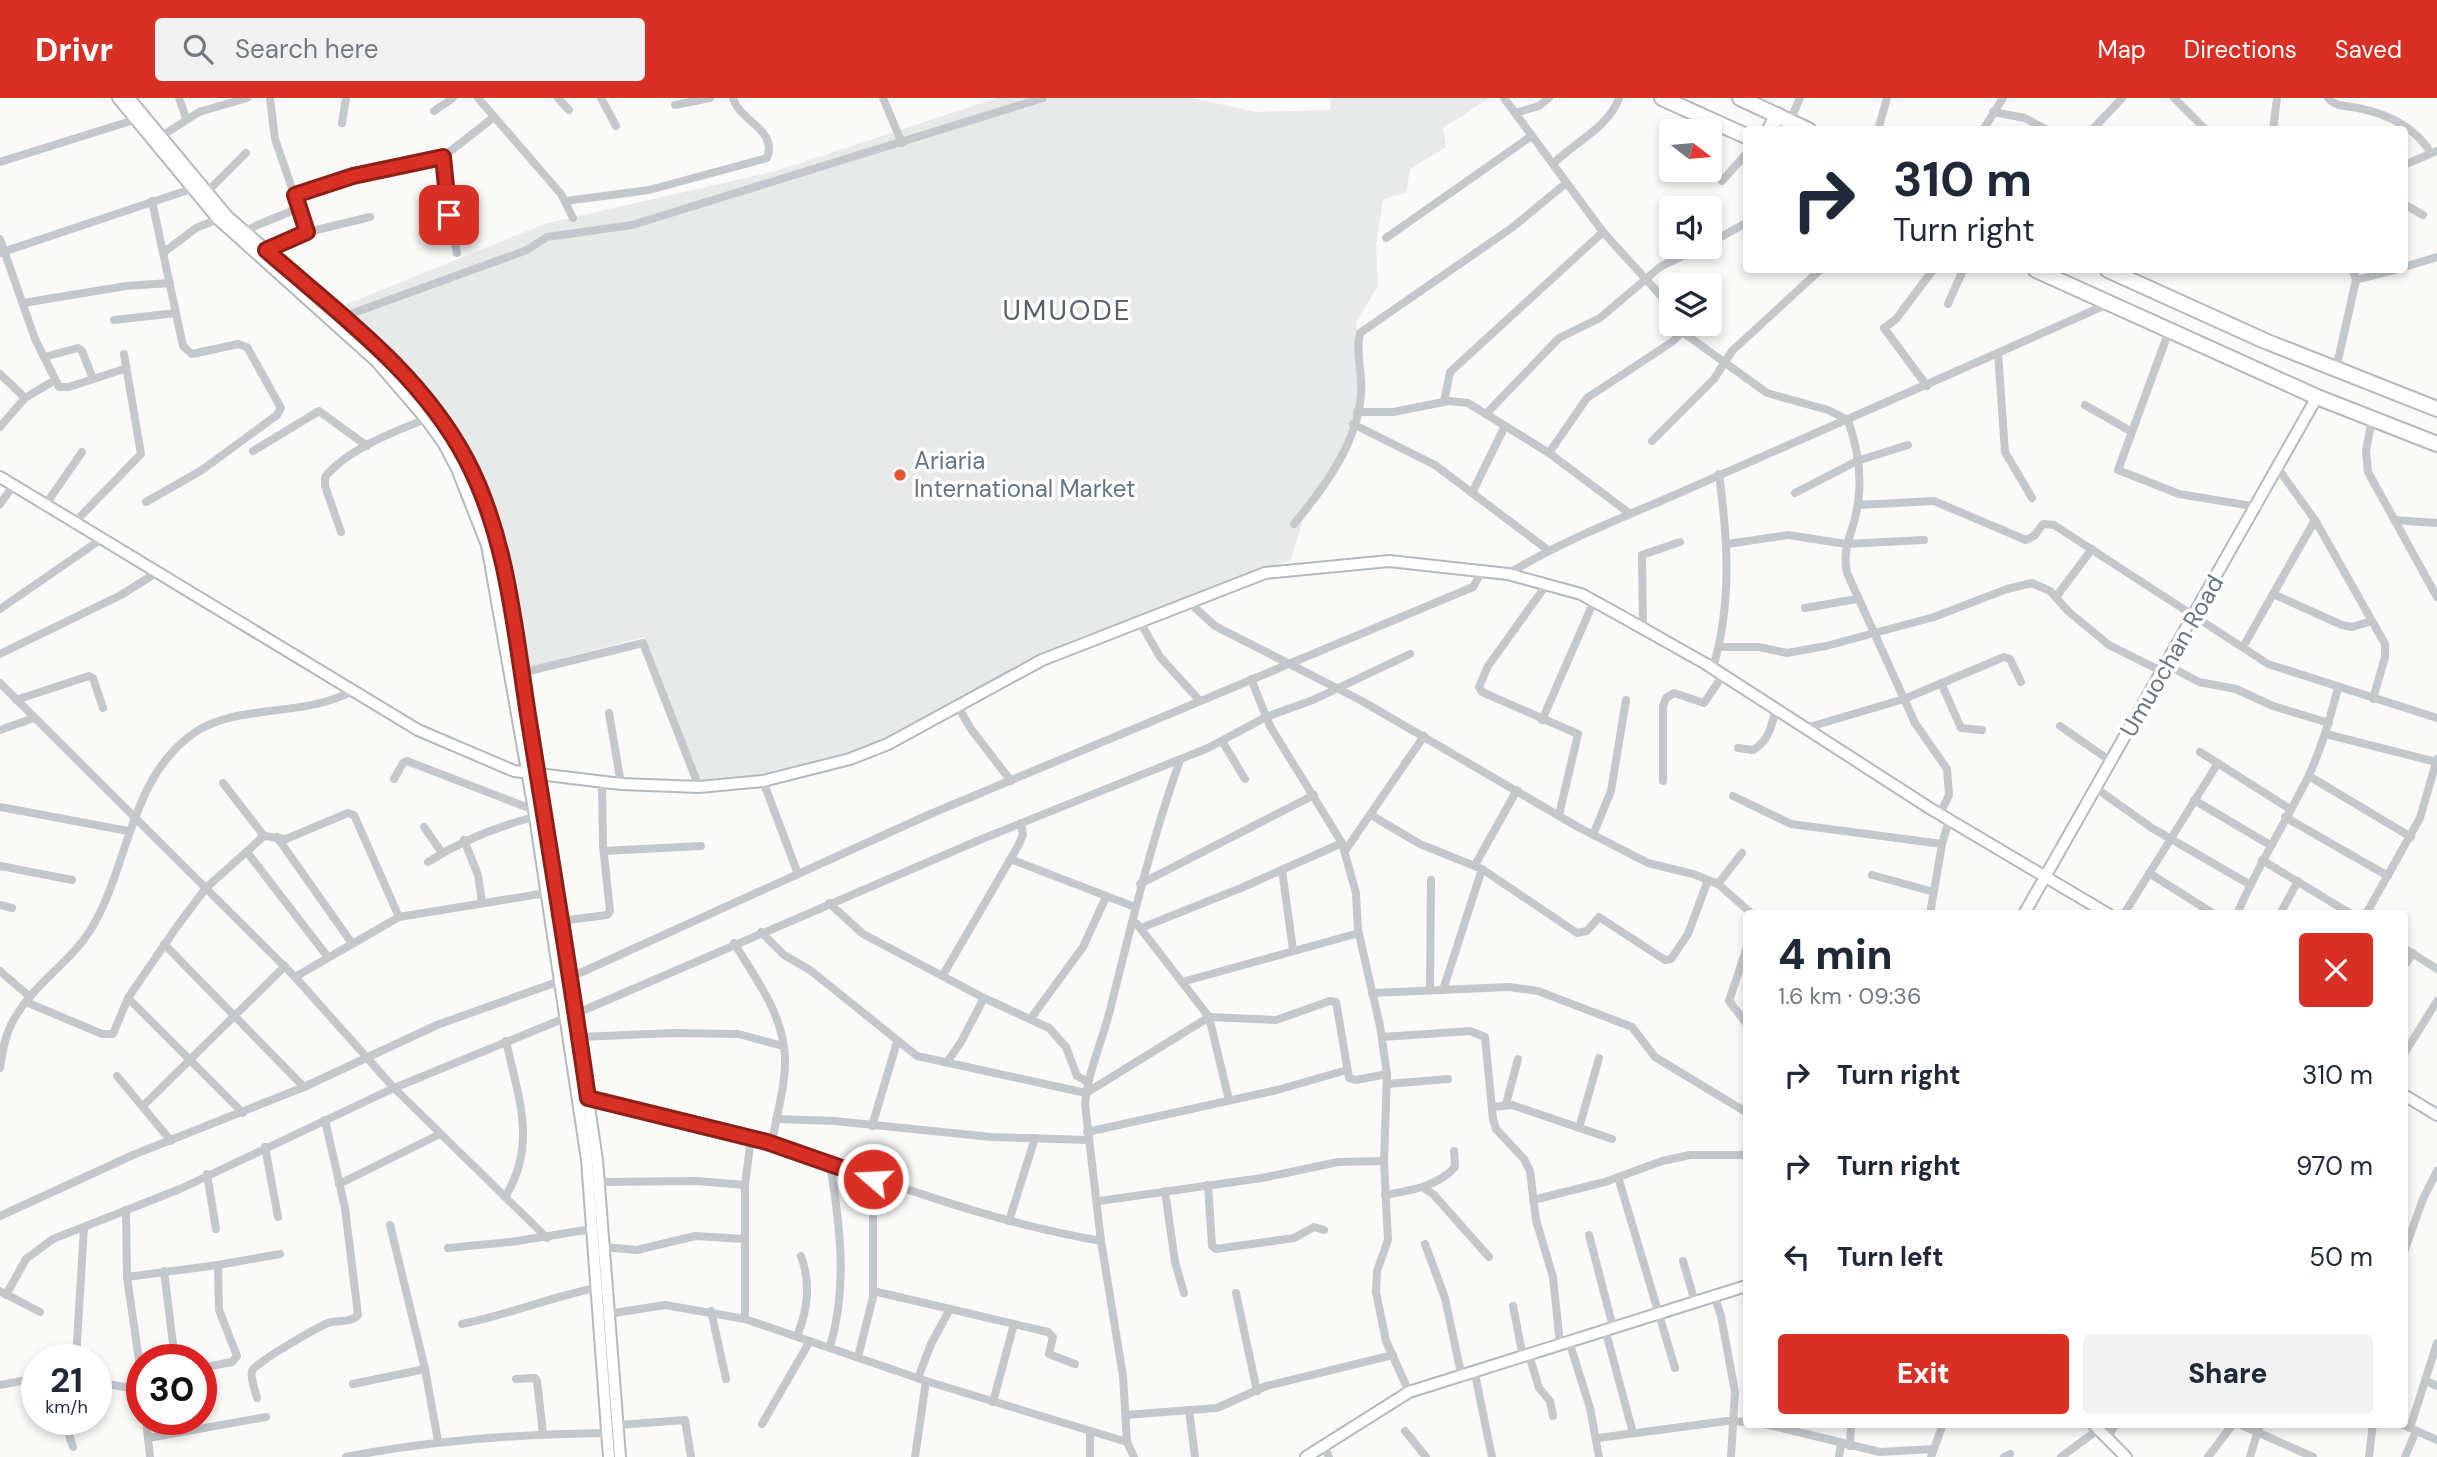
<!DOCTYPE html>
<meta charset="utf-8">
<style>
body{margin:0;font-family:"DM Sans",sans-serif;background:#f2f2f3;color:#1f2937;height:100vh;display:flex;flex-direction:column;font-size:26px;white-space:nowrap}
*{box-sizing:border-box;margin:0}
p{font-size:23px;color:#747a83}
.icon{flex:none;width:38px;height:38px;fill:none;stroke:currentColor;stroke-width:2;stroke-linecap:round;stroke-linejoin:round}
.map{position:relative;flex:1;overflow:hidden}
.side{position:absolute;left:1743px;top:812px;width:665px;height:518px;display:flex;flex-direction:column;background:#fff;border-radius:7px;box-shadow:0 4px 10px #0003}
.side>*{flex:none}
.guide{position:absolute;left:1743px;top:28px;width:665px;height:147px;border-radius:7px;box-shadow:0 4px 10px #0003;background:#fff;color:#1f2937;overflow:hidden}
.needle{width:46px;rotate:106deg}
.controls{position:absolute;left:1659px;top:21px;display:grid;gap:14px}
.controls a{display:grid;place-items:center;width:63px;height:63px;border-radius:7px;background:#fff;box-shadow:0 4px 10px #0003;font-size:35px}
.speed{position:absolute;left:21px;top:1246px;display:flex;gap:14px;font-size:35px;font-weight:700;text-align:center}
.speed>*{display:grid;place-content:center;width:91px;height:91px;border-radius:50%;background:#fff;box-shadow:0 4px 10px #0003;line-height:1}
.speed small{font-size:18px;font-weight:400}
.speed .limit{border:10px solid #d22;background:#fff;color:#111}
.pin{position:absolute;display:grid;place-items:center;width:60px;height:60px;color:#fff;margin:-30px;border-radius:14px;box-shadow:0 4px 10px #0006}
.me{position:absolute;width:77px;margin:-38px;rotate:289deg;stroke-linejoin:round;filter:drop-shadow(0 0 5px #0008)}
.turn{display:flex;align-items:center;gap:24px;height:147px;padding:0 35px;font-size:32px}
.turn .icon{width:91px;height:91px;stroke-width:2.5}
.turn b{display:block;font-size:49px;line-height:60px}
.round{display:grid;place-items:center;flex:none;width:74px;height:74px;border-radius:7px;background:#f2f2f3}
.head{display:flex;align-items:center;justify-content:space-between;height:119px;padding:0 35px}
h1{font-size:42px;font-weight:800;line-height:52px}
.action{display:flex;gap:14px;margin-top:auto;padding:14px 35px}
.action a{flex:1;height:80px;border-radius:7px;background:#d93025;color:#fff;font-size:28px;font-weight:800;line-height:80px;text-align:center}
.action a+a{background:#f2f2f3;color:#1f2937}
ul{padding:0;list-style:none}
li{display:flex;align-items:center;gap:21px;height:91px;padding:0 35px}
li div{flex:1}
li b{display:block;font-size:26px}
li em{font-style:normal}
header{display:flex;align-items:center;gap:42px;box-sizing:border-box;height:98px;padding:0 35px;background:#d93025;color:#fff}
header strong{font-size:33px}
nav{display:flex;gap:38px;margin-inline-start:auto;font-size:24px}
.search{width:490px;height:63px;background:#f2f2f3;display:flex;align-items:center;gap:18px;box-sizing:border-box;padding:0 24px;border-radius:7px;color:#747a83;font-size:26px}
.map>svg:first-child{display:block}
</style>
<header>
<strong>Drivr</strong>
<div class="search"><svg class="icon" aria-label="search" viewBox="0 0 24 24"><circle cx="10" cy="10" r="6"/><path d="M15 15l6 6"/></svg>Search here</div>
<nav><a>Map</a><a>Directions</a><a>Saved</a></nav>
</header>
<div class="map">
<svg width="2437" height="1359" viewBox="0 0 2437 1359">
<rect width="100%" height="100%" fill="#fafaf8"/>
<polygon fill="#e8e9e9" points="997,0 1192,0 1256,14 1330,12 1331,0 1489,0 1443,30 1446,49 1410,71 1406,95 1383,101 1376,148 1378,188 1356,224 1361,290 1351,342 1306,411 1291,462 1067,544 947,606 861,656 787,678 701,685 644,539 518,572 486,414 456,338 402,270 340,209 544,126 776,73"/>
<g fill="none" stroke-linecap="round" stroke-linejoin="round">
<defs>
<g id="secondary">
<polyline points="118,0 218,121 376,263 426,321 444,346 457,371 487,447 534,712 587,1062 609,1359"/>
<polyline points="129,0 227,118 389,259 440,319 467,362 492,424 512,519 544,711 597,1062 620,1359"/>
<polyline points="0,379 418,632 514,673 621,686 699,689 763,683 850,661 888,646 1042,562 1265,475 1389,463 1508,476 1581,496 1621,518 1706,566 1931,711 2108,816"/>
<polyline points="2024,816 2317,299"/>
<polyline points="2404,997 2437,1017"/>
<polyline points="2093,1326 2126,1359"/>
<polyline points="1306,1359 1409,1294 1746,1188"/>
</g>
<g id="highway">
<polyline points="1662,0 1746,38"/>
<polyline points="1740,0 1808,32"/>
<polyline points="1770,32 1777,17"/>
<polyline points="2036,172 2317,299 2437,346"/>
<polyline points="2108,172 2265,243 2437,311"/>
</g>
</defs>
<use href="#secondary" stroke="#b3babf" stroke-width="14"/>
<use href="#highway" stroke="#b4b9bd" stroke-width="18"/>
<g stroke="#c3c8cc" stroke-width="8">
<polyline points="179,0 186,20"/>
<polyline points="270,0 275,41 307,134"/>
<polyline points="478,0 561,96 573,120"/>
<polyline points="558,0 569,12"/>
<polyline points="601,0 616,28"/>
<polyline points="883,0 902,45"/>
<polyline points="1504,0 1603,134 1671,209"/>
<polyline points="2174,0 2206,32"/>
<path d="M2328 0C2335 9 2348 8 2358 10 2388 16 2415 29 2431 55"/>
<polyline points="675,7 710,0"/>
<polyline points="434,13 453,0"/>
<polyline points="1993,14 2025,20 2047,32"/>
<polyline points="1515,15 1539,8 1549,0"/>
<polyline points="1790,23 1800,0"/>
<polyline points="342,25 346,0"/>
<polyline points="1878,32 1887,0"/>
<polyline points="1983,32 2003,0"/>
<polyline points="2092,32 2122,0"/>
<polyline points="2273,32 2277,0"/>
<polyline points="160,39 199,14 247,0"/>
<polyline points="443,59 449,116 457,155"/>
<polyline points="0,64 134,22"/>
<path d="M1553 66C1575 44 1609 29 1619 0"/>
<polyline points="2404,67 2437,53"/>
<polyline points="1722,83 1746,56"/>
<polyline points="206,95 246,55"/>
<polyline points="295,97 353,78 443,59 494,19"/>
<path d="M566 103 649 92 767 60C778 31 739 23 733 0"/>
<polyline points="2404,106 2423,117"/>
<polyline points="250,138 249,132 255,128 299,110"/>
<polyline points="1386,140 1530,39"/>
<polyline points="0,141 35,241 59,289 69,289 124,271"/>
<polyline points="1710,145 1746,125"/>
<polyline points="266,152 300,136 370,119"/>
<polyline points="0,155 191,91"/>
<polyline points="163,155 196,130 218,121"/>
<polyline points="2404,169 2437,159"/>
<polyline points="2356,182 2395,172"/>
<polyline points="23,205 126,188 170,185"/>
<polyline points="1948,206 1963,172"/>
<polyline points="345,218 527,152 547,139 632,127 1043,0"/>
<polyline points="114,222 176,215"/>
<path d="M1681 233 1767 295 1828 312 1848 322C1857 348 1862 378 1858 405 1855 431 1841 449 1847 475L1915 625 1947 671 1949 697 1940 716"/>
<polyline points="2169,233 2118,372 2179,396 2258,409"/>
<polyline points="1998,255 2005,354 2032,400"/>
<polyline points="44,259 78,250 82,253 93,281"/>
<polyline points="2336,271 2356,182 2353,172"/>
<polyline points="0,276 25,300"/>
<polyline points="1927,288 1884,230 1896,221 1933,172"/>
<polyline points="1444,304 1450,274 1603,134"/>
<polyline points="2085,307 2132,334"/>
<polyline points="1357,314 1393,314 1449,303 1468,305 1549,355 1629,415"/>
<polyline points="1486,316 1559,240 1600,220 1660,169 1701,149"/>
<polyline points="2372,321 2366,353 2368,374 2437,499"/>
<polyline points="1353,326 1435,367 1548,452"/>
<polyline points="0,329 25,300 55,282"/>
<polyline points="1652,343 1714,281 1732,253 1820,172"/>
<polyline points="253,353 319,313 367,348"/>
<polyline points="1549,355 1587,300 1672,244 1680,236 1682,226"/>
<polyline points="2279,372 2315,422 2385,546 2385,559 2373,601"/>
<polyline points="1472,395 1505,328"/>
<polyline points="1795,395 1857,363 1908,347"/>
<polyline points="146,404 202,372 277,317 281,310 247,249 238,246 192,256 183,248 152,103"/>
<polyline points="0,406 13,388"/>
<polyline points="1858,407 1934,403 2026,442 2034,438 2043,426 2054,427 2268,566 2437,620"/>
<polyline points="44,409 82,354"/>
<polyline points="2394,422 2437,425"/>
<polyline points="73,426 141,356 124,256"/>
<path d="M1294 426C1324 390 1358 344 1361 296 1363 275 1355 255 1360 235L1513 129 1565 86"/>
<path d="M341 434 325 388V379C348 351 393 334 426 321"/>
<polyline points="1727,446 1788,437 1846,446 1924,442"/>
<path d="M1508 476C1565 441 1625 419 1686 392 1826 330 1968 269 2108 206"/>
<polyline points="1547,486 1488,568 1479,589 1482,594 1578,636 1559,717"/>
<polyline points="2273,496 2342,527 2352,529 2372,523"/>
<polyline points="2056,499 2092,451"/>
<polyline points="1190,505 1215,528 1362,603 1578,729 1648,765 1693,776 1718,786 1752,816"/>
<polyline points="1805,510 1857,501"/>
<polyline points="0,511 100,442"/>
<polyline points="1140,524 1160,559 1200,603"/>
<polyline points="1643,530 1642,457 1680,444"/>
<polyline points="1719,549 1759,549 1787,555 1826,548 1934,519 2007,491 2032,485 2050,493 2069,514 2109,547 2163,574"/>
<polyline points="2243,549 2315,422"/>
<polyline points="0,556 121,497 156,475"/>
<polyline points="2167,567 2199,584 2236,591 2273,608 2329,625"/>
<path d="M1713 570C1732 505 1728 443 1719 376"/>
<polyline points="521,575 643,545 699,689"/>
<polyline points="1251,581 1270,628 1342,745 1356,795 1358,832 1380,928 1387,976 1384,1063 1388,1142 1377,1173 1376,1194 1386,1243 1409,1294"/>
<polyline points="0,585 295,879 394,990 547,1140"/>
<polyline points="1941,585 1961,630 1982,632"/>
<polyline points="16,602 89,578 93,580 103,610"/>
<polyline points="957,607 971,631 1011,683"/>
<polyline points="609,615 621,686"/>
<polyline points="1542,622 1594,503"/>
<polyline points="2060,628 2112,664"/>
<polyline points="1806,630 1904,601 2004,559 2010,561 2021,584"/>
<polyline points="0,632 34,620"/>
<polyline points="2326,636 2436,664"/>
<polyline points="1222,643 1245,681"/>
<path d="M1738 650 1753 652C1769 643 1772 627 1776 610"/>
<polyline points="2200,654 2290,711"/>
<polyline points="2309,678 2411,739"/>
<polyline points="394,681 403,665 407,663 534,712"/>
<polyline points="763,683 798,776"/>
<polyline points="1663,683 1663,608 1666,600 1674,595 1704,605 1723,577"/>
<polyline points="223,685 264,738"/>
<polyline points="2097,691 2152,730 2249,786"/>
<polyline points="1733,698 1791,726 1942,746"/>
<polyline points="2194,702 2270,747"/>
<polyline points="0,709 128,733"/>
<polyline points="1371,717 1420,746 1482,771 1577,835 1587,833 1599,819 1665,862 1671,861 1688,836 1708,782"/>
<polyline points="2285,719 2388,778"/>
<polyline points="424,729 442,755"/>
<polyline points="1593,737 1611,693 1626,602"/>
<polyline points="277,739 351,844"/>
<polyline points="464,742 478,777 482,805"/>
<polyline points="604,753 701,748"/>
<polyline points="1345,753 1424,638"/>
<polyline points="247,754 327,858"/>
<polyline points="1010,761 1135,809"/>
<polyline points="2262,762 2351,816"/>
<path d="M428 764C462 742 496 729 534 719"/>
<polyline points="1475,767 1517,692"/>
<polyline points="0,768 72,782"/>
<polyline points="1282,772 1293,852"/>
<polyline points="2149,775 2214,816"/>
<polyline points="1872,777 1934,794"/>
<polyline points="1140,786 1314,697"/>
<polyline points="1718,786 1742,755"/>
<polyline points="829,805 863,836 984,900 1049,930 1066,949 1077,978 1088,984"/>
<polyline points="0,807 12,810"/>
<polyline points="1930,816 1942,746 1949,722"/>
<polyline points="2124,816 2218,665"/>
<path d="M2237 816C2258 767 2286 724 2309 677 2322 649 2330 620 2338 590"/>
<polyline points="2280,816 2298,783"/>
<polyline points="2366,816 2420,720 2437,661"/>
<polyline points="560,823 607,817 610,813 603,748 602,684"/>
<polyline points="1137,826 1209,919 1229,1002"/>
<polyline points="1141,830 1241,790 1342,745"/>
<polyline points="761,834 784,857 810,872 917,958 1086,995 1209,919 1276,922 1330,903 1336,904 1349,980 1356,982 1387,976"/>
<path d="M734 845C756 881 783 916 785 959 786 988 776 1017 772 1046"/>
<polyline points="164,846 304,989"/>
<polyline points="2404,850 2437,871"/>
<polyline points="1746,852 1729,903 1746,925"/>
<polyline points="2404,868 2413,855"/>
<polyline points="0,873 30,899"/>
<polyline points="943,877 1018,748 1023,737 1021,725"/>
<polyline points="295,879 399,819 546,795"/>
<polyline points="569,880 928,717 1473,489 1482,473"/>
<polyline points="1182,884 1359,835"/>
<polyline points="1430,892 1431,782"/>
<polyline points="1443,892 1482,771"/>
<polyline points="1372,895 1509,889 1538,893 1632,929 1655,959 1746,1014"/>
<polyline points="128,900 243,1015"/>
<polyline points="26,904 102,936 113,936 128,900 178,827 206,790 264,738 286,741 348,715 354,717 399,819"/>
<polyline points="575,916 977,743 1208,650 1266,619 1313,602 1410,556"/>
<polyline points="1031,920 1083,849 1106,799"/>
<polyline points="579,939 673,935 738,936 783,948"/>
<polyline points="1382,939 1470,933 1485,939 1493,1021 1496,1031 1524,1061 1530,1073 1536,1122 1553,1179 1560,1246"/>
<polyline points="2404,956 2437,903"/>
<polyline points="947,964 961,944 984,900"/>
<path d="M0 970C2 956 4 942 10 929 28 889 69 867 91 831 129 769 129 680 194 635 238 605 303 620 352 593"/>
<polyline points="117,978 171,1043"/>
<polyline points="1387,986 1448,981"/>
<path d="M588 1000C650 1015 714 1027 774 1046 883 1082 988 1124 1101 1143"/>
<polyline points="1506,1006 1518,961"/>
<polyline points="144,1007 285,868"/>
<polyline points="1492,1009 1512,1007 1612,1041"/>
<polyline points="776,1021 835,1023 991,1039 1088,1042"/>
<polyline points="872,1028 897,944"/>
<polyline points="1579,1030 1599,960"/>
<polyline points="1087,1034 1277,992 1347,972"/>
<polyline points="265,1049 278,1119"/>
<path d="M830 1066C840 1127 848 1188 830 1249"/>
<polyline points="207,1076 216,1131"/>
<polyline points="1618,1079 1675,1270"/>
<polyline points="599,1084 697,1083 745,1087 745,1221"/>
<polyline points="339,1086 440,1036"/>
<polyline points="745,1087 751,1040"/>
<polyline points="1208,1087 1212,1148 1216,1151 1294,1140 1314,1129 1324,1132"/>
<polyline points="1424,1090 1434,1097 1489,1159"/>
<polyline points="1165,1093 1175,1164 1184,1195"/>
<path d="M1385 1097C1411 1092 1437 1089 1455 1069L1454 1053"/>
<path d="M505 1099C538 1046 518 999 506 943"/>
<polyline points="1533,1102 1605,1084 1662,1063 1690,1057 1746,1057"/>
<polyline points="1099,1103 1262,1080 1338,1064 1384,1063"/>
<polyline points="126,1112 127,1179 142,1283"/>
<polyline points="0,1118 133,1057 304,989 437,927 560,883"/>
<polyline points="1009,1123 1035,1040"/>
<polyline points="390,1127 425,1271 438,1343"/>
<polyline points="1589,1137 1613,1229"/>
<polyline points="1425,1146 1445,1200 1462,1280"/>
<polyline points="603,1149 637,1152 695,1138 745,1141"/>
<polyline points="448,1150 511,1144 592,1131"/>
<polyline points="2404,1154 2423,1101 2437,1073"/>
<polyline points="1683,1163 1695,1204"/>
<polyline points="164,1173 175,1262"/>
<polyline points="127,1179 218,1167 280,1156"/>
<polyline points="0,1193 40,1214"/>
<polyline points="873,1193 1048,1234 1053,1239 1049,1256 1075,1266"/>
<polyline points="1236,1195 1257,1293"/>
<polyline points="1714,1196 1721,1218 1735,1294 1731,1359"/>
<polyline points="6,1197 26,1161 53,1141 180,1091 394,990 565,920"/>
<polyline points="1513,1208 1523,1259"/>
<polyline points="711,1213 726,1281"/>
<polyline points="608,1216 665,1207 745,1221 926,1283 1127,1344"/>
<path d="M462 1226C508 1217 550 1199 596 1190"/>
<polyline points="1605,1231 1633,1335"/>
<path d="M797 1238C808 1211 811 1186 801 1158"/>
<polyline points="1569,1243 1590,1310 1599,1359"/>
<polyline points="1529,1257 1539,1290 1550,1303 1553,1318"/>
<polyline points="858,1259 873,1199 873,1081"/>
<polyline points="76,1262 84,1129"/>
<polyline points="201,1270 232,1264 237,1258 219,1212 218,1167"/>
<polyline points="1475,1276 1492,1359"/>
<polyline points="918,1280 931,1246 950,1211"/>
<polyline points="516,1281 535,1280 537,1283 543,1336"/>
<polyline points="2426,1283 2437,1288"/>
<polyline points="96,1284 142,1292"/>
<polyline points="353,1286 425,1271"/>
<polyline points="0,1287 37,1280"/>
<path d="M257 1300C255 1292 250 1280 252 1273 253 1266 318 1229 328 1225 338 1222 351 1225 358 1217L345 1110 325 1022"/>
<polyline points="993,1304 1014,1226"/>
<polyline points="1189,1312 1195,1359"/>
<polyline points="1126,1317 1217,1310 1266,1288 1393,1257"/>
<polyline points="64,1321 73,1349"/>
<polyline points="146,1321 150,1359"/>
<polyline points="762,1326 810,1243"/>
<polyline points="1765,1326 1880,1354 1933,1351"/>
<polyline points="2239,1326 2313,1359"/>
<polyline points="2401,1326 2437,1342"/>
<polyline points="618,1327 685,1322 691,1359"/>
<polyline points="2410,1330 2437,1245"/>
<polyline points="1405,1333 1426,1359"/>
<polyline points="148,1340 266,1319"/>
<polyline points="1598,1340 1727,1323 1746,1324"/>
<polyline points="2107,1340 2116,1326"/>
<polyline points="1324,1348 1329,1359"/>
<polyline points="1850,1348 1851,1326"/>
<path d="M346 1359C433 1342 519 1336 608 1335"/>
<polyline points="915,1359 926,1283"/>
<polyline points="1090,1359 1090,1335"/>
<path d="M1134 1359 1127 1344 1123 1278 1101 1143 1085 1006C1088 973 1102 944 1110 912 1131 828 1151 744 1180 662"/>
<polyline points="1839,1359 1841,1346"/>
<polyline points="1931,1359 1943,1326"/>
<polyline points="2004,1359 2010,1356"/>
<polyline points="2061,1359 2099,1331"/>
<polyline points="2208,1359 2233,1326"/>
<polyline points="2250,1359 2260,1326"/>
<polyline points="2369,1359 2373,1326"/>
<polyline points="2405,1359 2416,1333"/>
</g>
<use href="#secondary" stroke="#fff" stroke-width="10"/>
<use href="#highway" stroke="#fff" stroke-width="14"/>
</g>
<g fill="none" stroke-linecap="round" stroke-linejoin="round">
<defs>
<path id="route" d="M449 117 443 59 353 78 295 97 307 134 266 152C338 215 420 274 466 361 508 440 515 536 529 623 549 748 570 874 588 1000L767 1044 873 1081"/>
</defs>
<use href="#route" stroke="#8d1f18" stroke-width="18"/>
<use href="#route" stroke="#d93025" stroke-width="12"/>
</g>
<circle fill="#e4572e" stroke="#fff" stroke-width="2.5" cx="900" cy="377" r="7"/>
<g text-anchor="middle" stroke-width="7" stroke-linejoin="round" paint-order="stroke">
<g font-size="24" fill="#657683" stroke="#fff" text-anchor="start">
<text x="914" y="371">Ariaria<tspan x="914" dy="28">International Market</tspan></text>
</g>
<g font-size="24" fill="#657683" stroke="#fff">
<text transform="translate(2172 558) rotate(-60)" y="8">Umuochan Road</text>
</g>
<g font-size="28" letter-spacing="2" fill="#57646e" stroke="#fff">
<text x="1067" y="222">UMUODE</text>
</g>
</g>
</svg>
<div class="controls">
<a><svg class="needle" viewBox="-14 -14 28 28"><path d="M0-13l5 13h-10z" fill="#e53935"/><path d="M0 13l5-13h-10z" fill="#747a83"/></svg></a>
<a><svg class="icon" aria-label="sound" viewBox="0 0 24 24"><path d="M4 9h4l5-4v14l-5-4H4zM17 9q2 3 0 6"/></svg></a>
<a><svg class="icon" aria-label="layers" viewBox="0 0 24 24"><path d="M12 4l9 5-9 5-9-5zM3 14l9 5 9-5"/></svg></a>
</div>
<div class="speed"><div>21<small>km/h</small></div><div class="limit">30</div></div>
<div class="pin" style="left:449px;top:117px;background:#d93025"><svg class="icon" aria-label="arrive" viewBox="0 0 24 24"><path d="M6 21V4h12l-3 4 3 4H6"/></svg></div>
<svg class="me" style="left:873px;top:1081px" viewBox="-20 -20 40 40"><circle r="17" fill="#d93025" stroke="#fff" stroke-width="3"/><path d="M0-11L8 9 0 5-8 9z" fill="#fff"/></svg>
<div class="guide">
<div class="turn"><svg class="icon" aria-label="right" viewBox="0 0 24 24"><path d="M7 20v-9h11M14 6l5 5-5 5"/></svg><div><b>310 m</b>Turn right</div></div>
</div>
<section class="side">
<div class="head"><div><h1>4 min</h1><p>1.6 km · 09:36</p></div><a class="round" style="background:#d93025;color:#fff"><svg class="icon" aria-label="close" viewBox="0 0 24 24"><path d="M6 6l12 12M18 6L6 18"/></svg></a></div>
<ul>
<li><svg class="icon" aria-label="right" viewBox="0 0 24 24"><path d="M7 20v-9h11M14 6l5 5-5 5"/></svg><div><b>Turn right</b></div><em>310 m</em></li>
<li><svg class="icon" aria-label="right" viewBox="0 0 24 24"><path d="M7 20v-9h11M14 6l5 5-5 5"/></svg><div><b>Turn right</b></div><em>970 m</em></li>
<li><svg class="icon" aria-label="left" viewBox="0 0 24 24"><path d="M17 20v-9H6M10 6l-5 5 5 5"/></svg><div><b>Turn left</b></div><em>50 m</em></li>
</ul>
<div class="action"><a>Exit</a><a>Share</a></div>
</section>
</div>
